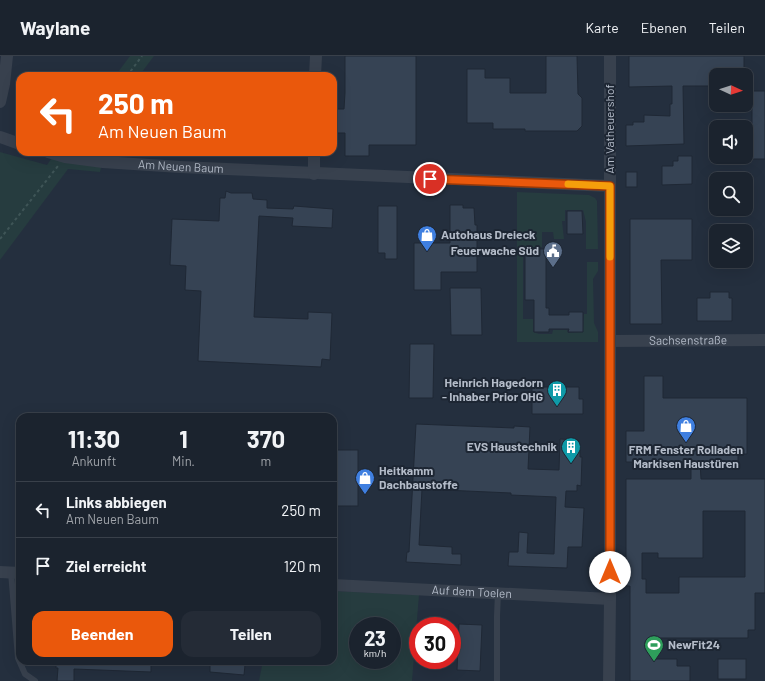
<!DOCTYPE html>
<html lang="de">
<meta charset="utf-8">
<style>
body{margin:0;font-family:Barlow,sans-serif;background:#242b36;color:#f1f3f6;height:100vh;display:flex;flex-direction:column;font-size:15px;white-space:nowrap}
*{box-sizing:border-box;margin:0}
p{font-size:13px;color:#a0a4aa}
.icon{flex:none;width:22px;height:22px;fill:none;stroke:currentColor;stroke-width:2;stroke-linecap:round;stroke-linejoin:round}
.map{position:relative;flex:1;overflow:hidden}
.side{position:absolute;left:16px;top:357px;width:321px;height:252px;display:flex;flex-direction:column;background:#1b232e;border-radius:12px;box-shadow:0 4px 16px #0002,0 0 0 1px #39404a}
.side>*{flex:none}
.guide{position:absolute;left:16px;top:16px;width:321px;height:84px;border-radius:12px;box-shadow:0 4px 16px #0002,0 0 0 1px #39404a;background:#ea580c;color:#fff;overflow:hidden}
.needle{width:26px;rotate:93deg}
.fabs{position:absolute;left:709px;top:12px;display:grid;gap:8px}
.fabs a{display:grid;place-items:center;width:44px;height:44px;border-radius:8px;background:#1b232e;box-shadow:0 4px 16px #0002,0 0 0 1px #39404a;font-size:20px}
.speed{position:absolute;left:349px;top:561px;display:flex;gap:8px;font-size:20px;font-weight:700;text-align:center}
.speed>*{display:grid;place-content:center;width:52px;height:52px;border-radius:50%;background:#1b232e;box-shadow:0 4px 16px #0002,0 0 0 1px #39404a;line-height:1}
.speed small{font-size:10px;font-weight:400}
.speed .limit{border:6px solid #d22;background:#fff;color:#111}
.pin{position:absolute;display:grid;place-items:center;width:34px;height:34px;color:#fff;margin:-17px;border:2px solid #fff;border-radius:50%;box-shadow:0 1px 4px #0007}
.me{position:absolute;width:44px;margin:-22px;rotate:0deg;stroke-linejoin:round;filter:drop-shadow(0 0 3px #0008)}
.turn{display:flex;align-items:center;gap:14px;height:84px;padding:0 16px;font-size:18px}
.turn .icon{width:52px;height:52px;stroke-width:2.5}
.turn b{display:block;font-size:28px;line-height:34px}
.eta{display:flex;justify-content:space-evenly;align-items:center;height:68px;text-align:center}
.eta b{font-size:24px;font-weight:700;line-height:28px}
.button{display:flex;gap:8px;margin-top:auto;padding:8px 16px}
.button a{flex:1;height:46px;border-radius:12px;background:#ea580c;color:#fff;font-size:16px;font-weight:700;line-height:46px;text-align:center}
.button a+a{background:#242b36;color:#f1f3f6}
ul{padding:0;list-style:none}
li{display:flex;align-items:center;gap:12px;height:56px;padding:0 16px;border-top:1px solid #39404a}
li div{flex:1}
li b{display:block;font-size:15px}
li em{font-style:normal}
header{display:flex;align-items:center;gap:24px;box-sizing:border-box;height:56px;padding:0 20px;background:#1b232e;border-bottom:1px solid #39404a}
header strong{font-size:19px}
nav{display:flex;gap:22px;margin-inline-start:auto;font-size:14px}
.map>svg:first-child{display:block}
</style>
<header>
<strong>Waylane</strong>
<nav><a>Karte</a><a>Ebenen</a><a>Teilen</a></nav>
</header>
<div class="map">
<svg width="765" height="625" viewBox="0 0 765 625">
<rect width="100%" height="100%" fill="#242f3e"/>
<g fill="#263c3f" fill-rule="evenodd">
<polygon points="130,0 154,0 139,20 115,20"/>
<polygon points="0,96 47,109 56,96 105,96 100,116 68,113 0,204"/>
<polygon points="517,136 589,139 595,142 597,145 598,193 586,193 586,166 583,154 565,154 565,165 562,165 564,183 554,183 553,176 542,176 542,191 523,191 523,263 533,263 533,276 539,278 552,278 553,274 567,274 568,277 583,276 584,258 587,258 587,206 598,206 598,215 593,223 594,267 598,276 598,286 517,286"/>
<path d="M333 535 419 539 412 625H259L263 605H333ZM358 570H392V604H358Z"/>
</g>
<g fill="#364354" stroke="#1f2835" fill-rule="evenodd">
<polygon points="345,0 416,0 416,89 369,89 369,100 345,100 345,77 334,77 334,53 344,53 345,37"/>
<polygon points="546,0 577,0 578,38 582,42 582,70 577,75 525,75 525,73 493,73 493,67 467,67 467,13 485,13 485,22 510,22 510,37 546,37"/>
<polygon points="629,0 744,0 744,19 715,19 715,30 683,30 684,88 626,90 626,69 633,69 633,66 644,66 644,59 670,60 670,48 672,48 672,30 629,31"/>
<rect x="752" y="35" width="13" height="68"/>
<polygon points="678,100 692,100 692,128 662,129 662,110 673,110 673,105 678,105"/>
<rect x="626" y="116" width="11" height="15"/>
<polygon points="226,135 231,137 252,137 253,143 267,144 267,152 293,153 294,150 333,153 332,172 292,170 293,162 259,160 254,261 308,263 308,256 332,257 330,304 322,303 321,311 198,305 201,235 185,234 186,210 170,209 172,163 219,165 220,142 225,142"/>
<polygon points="450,149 463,149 463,152 474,152 475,169 477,169 477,216 441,216 441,234 414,234 414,187 450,187"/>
<polygon points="378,150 397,150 397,203 385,203 385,197 378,197"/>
<polygon points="567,155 582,155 583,178 567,178"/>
<polygon points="630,163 692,163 692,204 661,204 662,268 630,268"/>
<polygon points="525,193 546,193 546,252 549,252 549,259 569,259 569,256 583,256 583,276 568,276 569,273 549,273 549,276 534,276 534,244 525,244"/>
<polygon points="450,232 481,232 482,279 451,279"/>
<polygon points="710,236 729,236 729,242 732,242 732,265 697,265 697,242 710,242"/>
<polygon points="410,288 434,288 433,342 409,342"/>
<path d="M644 320H663V342H747V398H738V406H700L701 423H765V537H755V574H748V582H654V603H677V610H690V625H630V530H626V423H691V406H626V375H644ZM703 455H745V521H679V537H646V523H642V497H658V502H703Z"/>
<polygon points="532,331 579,331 579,343 583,343 583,358 532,358"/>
<polygon points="416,368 514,372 514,370 530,371 528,413 559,414 560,383 578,384 577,394 580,394 580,401 582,401 581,430 577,429 577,435 566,435 565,451 584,452 582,491 568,491 567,512 508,510 509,496 518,496 519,476 528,477 527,497 554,498 556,441 511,439 511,437 422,433 419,489 452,491 452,498 461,498 461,509 406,506 407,496 409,496"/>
<rect x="333" y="394" width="25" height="56"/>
<polygon points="459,568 482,569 480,615 457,614"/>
<rect x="718" y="603" width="28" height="20"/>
<polygon points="56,605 151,605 151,616 74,613 74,625 57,625 58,612 56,612"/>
<polygon points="210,608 245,609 244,619 210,616"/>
</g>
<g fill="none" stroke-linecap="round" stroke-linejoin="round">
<g stroke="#3f5557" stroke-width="2" stroke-dasharray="3 3" stroke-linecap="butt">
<polyline points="127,20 142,0"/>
<polyline points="0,183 58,110"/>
</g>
<g stroke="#38414e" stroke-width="6">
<polyline points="11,516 18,602 25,618 35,625"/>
<polyline points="497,625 497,560 498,537"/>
</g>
<g stroke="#38414e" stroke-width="12">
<polyline points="315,20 316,0"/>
<polyline points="0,46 4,28 7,0"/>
<polyline points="0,81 20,88"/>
<path id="s1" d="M48 96 65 101 103 106 180 111 610 130"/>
<polyline points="314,118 314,96"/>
<path id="s2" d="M610 285 765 284"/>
<polyline points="0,516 20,517"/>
<path id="s3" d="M333 529 610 543"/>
<polyline points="609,625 610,543 610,0"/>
</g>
</g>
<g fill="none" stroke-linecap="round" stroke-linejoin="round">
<defs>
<polyline id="route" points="430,123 610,130 610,516"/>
</defs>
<use href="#route" stroke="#983908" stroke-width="10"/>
<use href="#route" stroke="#ea580c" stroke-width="7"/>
<polyline stroke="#f59e0b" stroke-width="7" points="568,128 610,130 610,201"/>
</g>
<defs>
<symbol id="shop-pin" viewBox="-11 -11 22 30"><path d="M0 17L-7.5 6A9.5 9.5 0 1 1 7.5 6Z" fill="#3f7fe0" stroke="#1d2633"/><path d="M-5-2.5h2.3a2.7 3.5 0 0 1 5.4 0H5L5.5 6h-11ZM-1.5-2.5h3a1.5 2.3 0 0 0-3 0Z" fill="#fff"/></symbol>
<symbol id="civic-pin" viewBox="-11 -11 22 30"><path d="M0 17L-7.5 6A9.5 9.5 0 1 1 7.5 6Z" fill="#5c6f8a" stroke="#1d2633"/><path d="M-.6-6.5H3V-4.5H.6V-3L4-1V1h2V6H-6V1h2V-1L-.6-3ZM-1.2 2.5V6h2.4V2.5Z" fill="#fff"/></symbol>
<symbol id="building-pin" viewBox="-11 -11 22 30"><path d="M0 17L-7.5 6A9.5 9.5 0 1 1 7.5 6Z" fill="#0f9aa8" stroke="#1d2633"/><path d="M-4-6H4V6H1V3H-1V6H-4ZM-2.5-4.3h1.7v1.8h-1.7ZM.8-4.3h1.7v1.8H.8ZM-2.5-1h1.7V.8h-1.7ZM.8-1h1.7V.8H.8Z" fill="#fff"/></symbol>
<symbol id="stadium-pin" viewBox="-11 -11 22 30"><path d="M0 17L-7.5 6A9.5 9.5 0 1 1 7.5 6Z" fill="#2e9e5b" stroke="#1d2633"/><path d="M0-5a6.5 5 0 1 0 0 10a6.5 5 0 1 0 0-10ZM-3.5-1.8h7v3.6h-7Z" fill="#fff"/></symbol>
</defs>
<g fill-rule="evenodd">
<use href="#shop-pin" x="416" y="168" width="22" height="30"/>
<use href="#civic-pin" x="542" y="184" width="22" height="30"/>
<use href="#building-pin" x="546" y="323" width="22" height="30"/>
<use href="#shop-pin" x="675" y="359" width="22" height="30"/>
<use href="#building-pin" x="560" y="380" width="22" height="30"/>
<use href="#shop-pin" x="354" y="411" width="22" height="30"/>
<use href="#stadium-pin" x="643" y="578" width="22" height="30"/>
</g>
<g text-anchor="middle" stroke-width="4" stroke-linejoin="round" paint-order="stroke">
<g font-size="12" fill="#b4bcc9" stroke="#1d2633">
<text transform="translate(610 73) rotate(-90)" y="4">Am Vatheuershof</text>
<text dy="4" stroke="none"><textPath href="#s1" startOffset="134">Am Neuen Baum</textPath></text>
<text dy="4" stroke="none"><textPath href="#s2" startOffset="78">Sachsenstraße</textPath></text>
<text dy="4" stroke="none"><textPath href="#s3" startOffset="139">Auf dem Toelen</textPath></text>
</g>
<g font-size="12" font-weight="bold" fill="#b4bcc9" stroke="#1d2633" text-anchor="start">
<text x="441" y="183">Autohaus Dreieck</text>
<text x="539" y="199" text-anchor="end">Feuerwache Süd</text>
<text x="543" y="331" text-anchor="end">Heinrich Hagedorn<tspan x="543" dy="14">- Inhaber Prior OHG</tspan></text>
<text x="557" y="395" text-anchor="end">EVS Haustechnik</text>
<text x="686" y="398" text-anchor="middle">FRM Fenster Rolladen<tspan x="686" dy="14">Markisen Haustüren</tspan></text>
<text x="379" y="419">Heitkamm<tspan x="379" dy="14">Dachbaustoffe</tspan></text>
<text x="668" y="593">NewFit24</text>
</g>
</g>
</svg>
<div class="fabs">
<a><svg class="needle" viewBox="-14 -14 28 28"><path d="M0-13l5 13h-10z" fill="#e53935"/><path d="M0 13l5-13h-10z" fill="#a0a4aa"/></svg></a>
<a><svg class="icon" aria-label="sound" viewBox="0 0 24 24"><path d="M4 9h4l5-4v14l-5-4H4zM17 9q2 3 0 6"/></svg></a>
<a><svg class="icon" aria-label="search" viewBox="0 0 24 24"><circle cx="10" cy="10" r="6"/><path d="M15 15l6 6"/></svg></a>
<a><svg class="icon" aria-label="layers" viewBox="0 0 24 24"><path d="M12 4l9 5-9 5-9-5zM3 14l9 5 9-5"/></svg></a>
</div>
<div class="speed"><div>23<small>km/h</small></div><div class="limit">30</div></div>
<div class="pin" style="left:430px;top:123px;background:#d93025"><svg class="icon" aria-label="arrive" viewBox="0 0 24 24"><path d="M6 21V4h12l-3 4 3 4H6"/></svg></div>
<svg class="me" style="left:610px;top:516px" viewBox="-20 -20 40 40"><circle r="19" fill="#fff"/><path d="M0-13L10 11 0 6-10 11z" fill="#ea580c"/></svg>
<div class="guide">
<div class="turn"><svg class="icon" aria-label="left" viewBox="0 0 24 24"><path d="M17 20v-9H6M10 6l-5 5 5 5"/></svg><div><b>250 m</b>Am Neuen Baum</div></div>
</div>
<section class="side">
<div class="eta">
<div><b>11:30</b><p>Ankunft</p></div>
<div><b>1</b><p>Min.</p></div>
<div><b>370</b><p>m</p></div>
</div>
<ul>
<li><svg class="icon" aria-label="left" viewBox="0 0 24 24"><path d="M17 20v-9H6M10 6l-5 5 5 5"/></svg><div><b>Links abbiegen</b><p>Am Neuen Baum</p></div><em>250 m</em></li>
<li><svg class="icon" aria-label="arrive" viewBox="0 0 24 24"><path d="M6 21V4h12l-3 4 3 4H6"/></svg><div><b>Ziel erreicht</b></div><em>120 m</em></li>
</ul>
<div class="button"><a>Beenden</a><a>Teilen</a></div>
</section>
</div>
